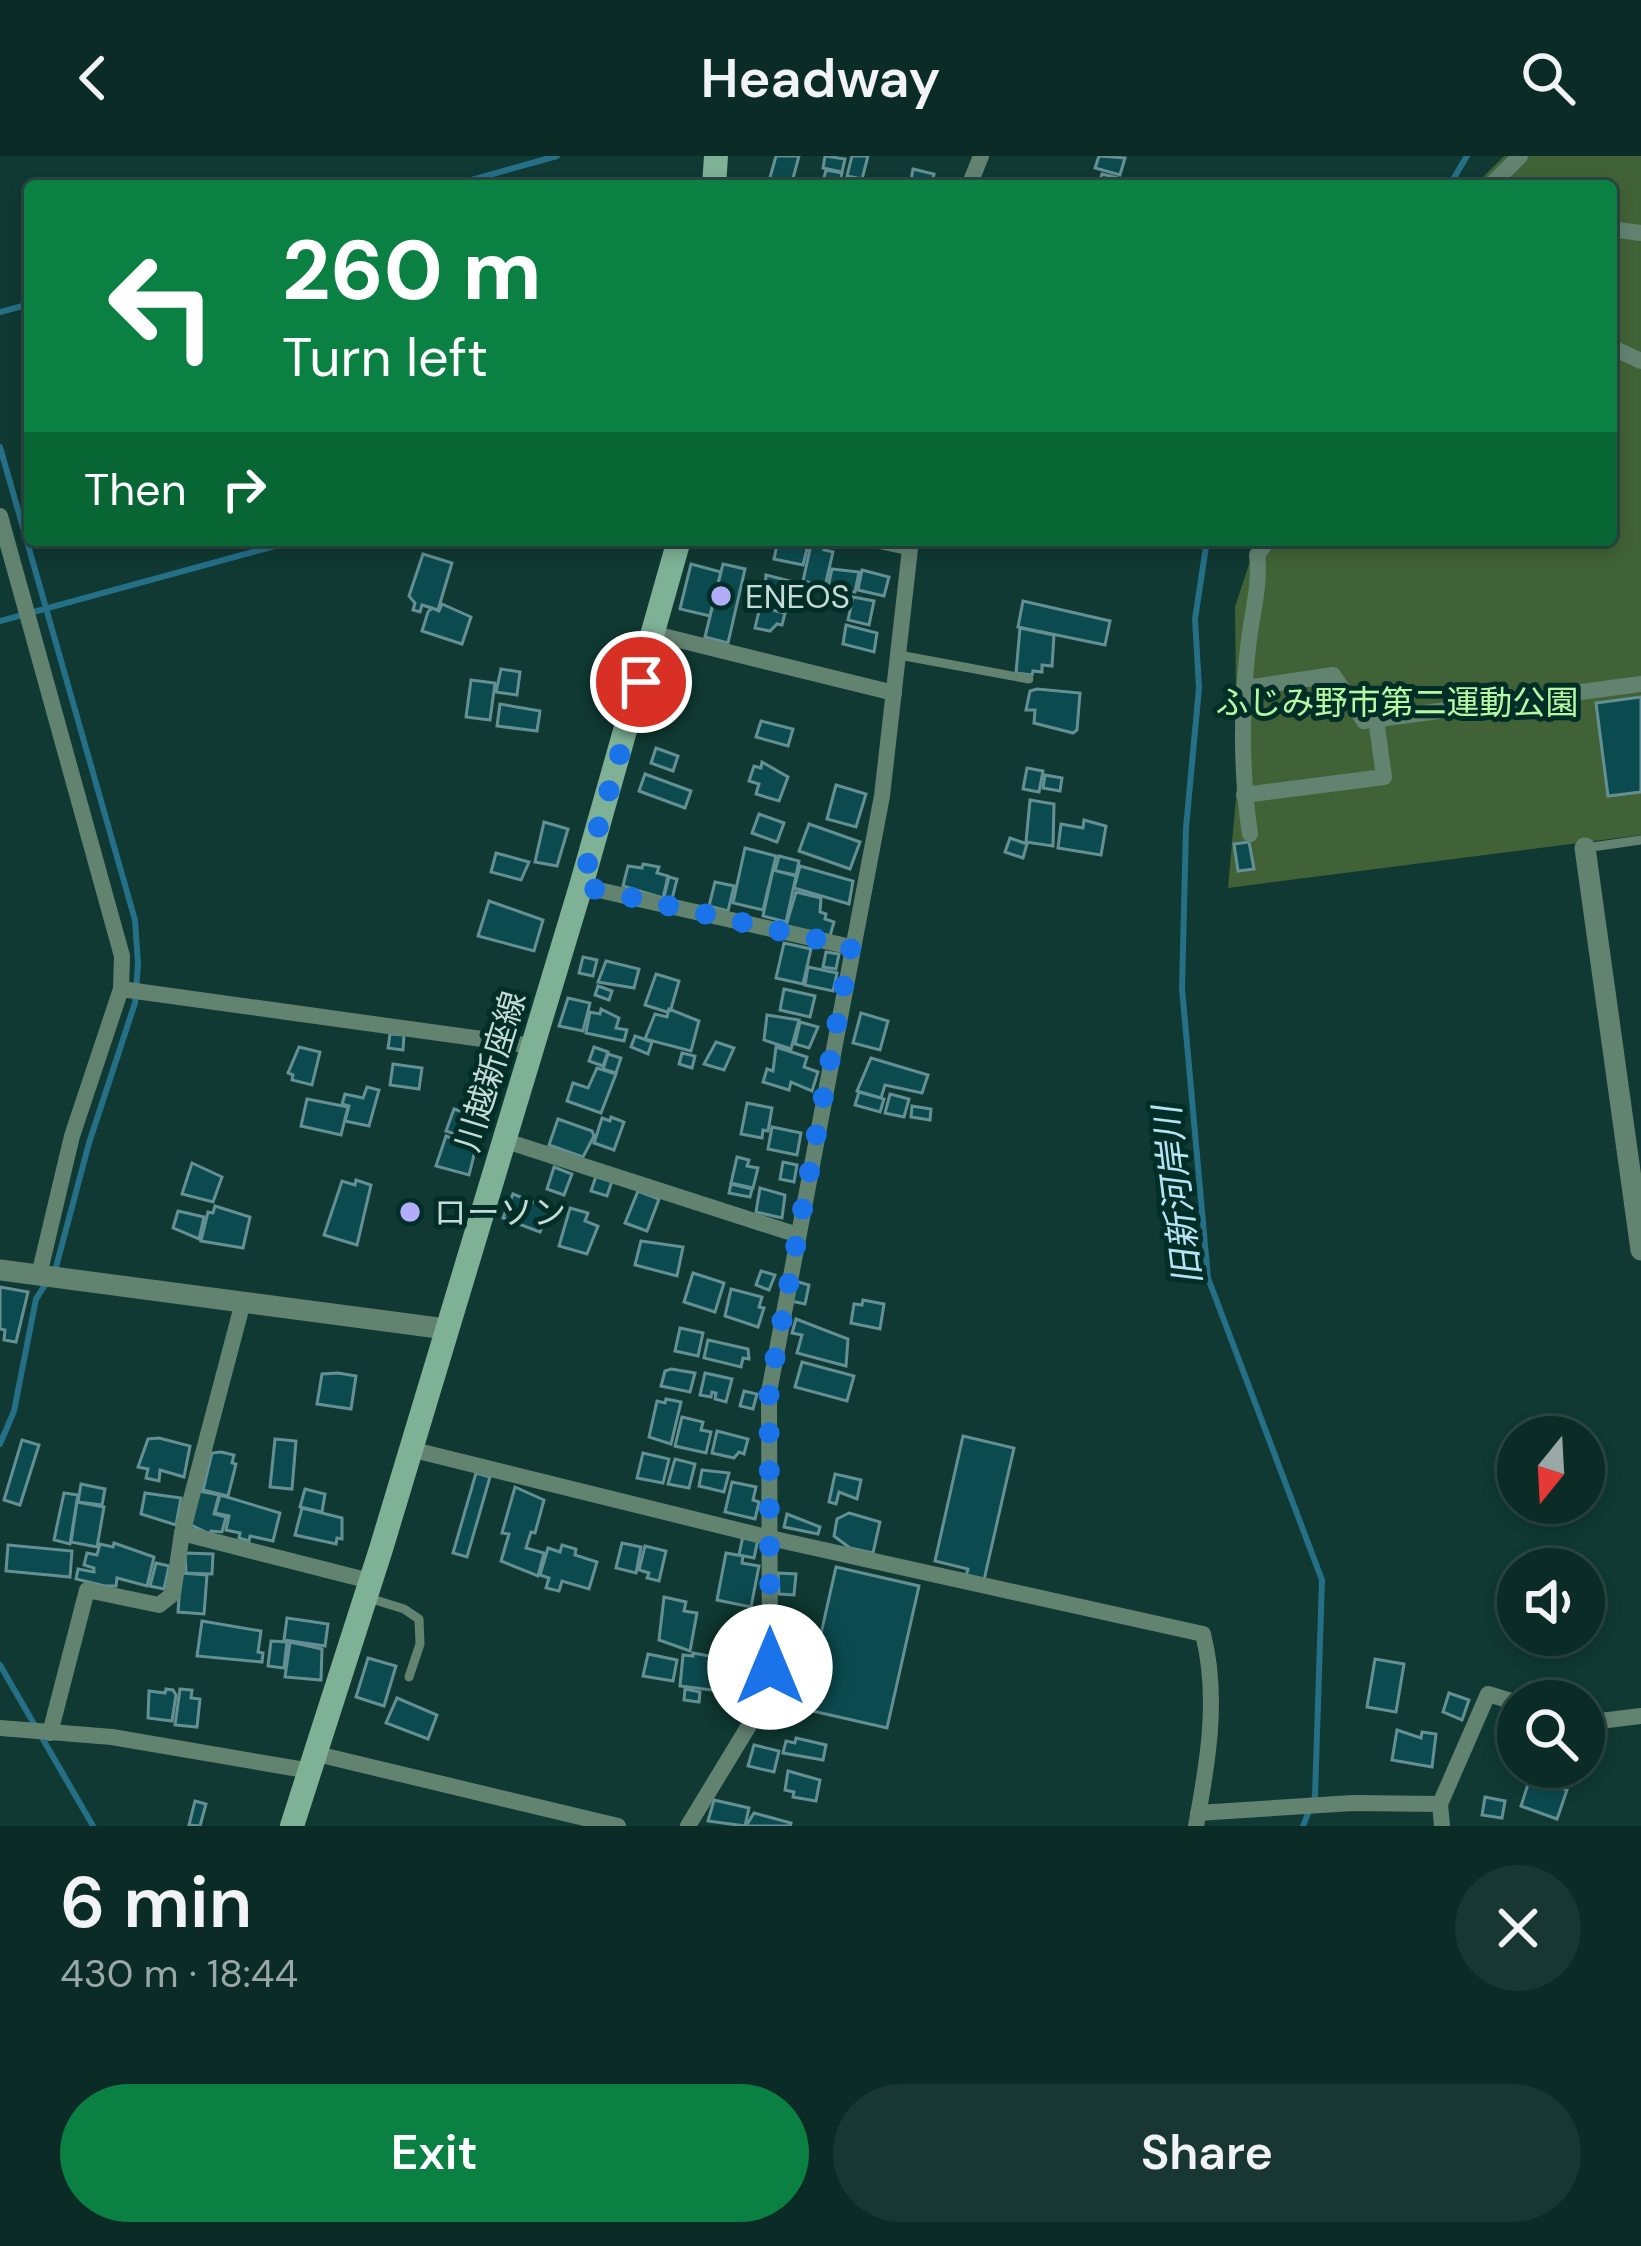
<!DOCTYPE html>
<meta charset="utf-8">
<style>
body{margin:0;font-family:"DM Sans","Noto Sans JP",sans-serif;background:#193732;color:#f1f3f6;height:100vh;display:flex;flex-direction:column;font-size:45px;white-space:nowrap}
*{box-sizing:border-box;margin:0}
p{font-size:39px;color:#9aa7a7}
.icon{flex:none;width:66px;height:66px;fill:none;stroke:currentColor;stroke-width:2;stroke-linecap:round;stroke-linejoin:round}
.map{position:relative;height:1670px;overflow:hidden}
.details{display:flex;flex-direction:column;background:#0b2b26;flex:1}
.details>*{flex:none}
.top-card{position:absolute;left:24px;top:24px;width:1593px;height:366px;border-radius:12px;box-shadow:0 6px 18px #0003,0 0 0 3px #2b4743;background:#0b8043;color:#fff;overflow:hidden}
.needle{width:78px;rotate:198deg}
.controls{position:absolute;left:1497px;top:1260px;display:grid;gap:24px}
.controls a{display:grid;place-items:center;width:108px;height:108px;border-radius:50%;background:#0b2b26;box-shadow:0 6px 18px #0003,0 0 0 3px #2b4743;font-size:60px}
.pin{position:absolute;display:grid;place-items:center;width:102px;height:102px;color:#fff;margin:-51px;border:6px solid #fff;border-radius:50%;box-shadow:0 3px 12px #0007}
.me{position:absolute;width:132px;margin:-66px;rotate:0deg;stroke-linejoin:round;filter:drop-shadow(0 0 9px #0008)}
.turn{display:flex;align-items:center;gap:42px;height:252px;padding:0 60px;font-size:54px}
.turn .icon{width:156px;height:156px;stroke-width:2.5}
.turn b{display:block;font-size:84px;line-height:102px}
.then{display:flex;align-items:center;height:114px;padding:0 60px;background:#0003;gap:24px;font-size:45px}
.round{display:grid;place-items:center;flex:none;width:126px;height:126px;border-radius:63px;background:#193732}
.summary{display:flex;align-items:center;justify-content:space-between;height:204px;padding:0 60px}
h1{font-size:72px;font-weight:600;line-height:90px}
.cta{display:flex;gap:24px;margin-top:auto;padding:24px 60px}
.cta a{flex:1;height:138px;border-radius:72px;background:#0b8043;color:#fff;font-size:48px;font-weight:600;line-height:138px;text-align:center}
.cta a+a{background:#193732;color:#f1f3f6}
header{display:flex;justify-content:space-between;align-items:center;height:156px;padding:0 60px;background:#0b2b26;font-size:54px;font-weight:600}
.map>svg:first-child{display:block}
</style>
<header><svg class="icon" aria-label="back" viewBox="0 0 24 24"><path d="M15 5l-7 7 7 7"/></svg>Headway<svg class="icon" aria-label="search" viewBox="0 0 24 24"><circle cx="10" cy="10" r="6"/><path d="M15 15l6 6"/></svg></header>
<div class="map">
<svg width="1641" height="1670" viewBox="0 0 1641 1670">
<rect width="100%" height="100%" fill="#0f3932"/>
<polygon fill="#416236" points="1504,0 1641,0 1641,679 1228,732 1237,630 1235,451 1257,384 1611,384 1611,30 1474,30"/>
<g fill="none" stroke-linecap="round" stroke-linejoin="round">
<g stroke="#256f87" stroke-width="6">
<polyline points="450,30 557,0"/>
<polyline points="1449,30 1467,0"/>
<polyline points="0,156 30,148"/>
<polyline points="0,291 135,764 138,808 135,847 89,987 55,1115"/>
<polyline points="1207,384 1195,463 1199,532 1186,672 1182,832 1208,1122 1322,1424 1315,1640 1303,1670"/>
<polyline points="0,465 297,384"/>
<polyline points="0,1288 14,1255 36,1143 47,1126"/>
<polyline points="0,1509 93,1670"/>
</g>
</g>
<g fill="#0b4b50" stroke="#659093" stroke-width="3">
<polygon points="776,0 799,0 791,30 769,25"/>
<polygon points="825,0 845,3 842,16 823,12"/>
<polygon points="852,0 868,0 862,23 847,20"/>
<polygon points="1099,0 1125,2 1120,19 1095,12"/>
<polygon points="913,13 934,18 931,30 910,30"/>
<polygon points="826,14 842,17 839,30 822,30"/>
<polygon points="1102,18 1118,22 1115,30 1098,30"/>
<polygon points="778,384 808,389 803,409 774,403"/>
<polygon points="812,384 826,387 824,394 833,396 825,430 803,425"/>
<polygon points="423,398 452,407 438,454 422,449 420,456 413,454 415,447 409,440"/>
<polygon points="691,408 721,416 710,460 680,453"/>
<polygon points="723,408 745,413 728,487 705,481"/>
<polygon points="832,413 859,416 855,436 828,431"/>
<polygon points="862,414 889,421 884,440 858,434"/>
<polygon points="766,419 794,426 790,443 765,437"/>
<polygon points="853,441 874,445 869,469 848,464"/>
<polygon points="1023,445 1110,465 1105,489 1018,471"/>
<polygon points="442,448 471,461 462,488 422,475 428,456 432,452 439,455"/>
<polygon points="760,451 785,457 782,469 777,468 770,475 755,472"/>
<polygon points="846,469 877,477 874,496 843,488"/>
<polygon points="1020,472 1054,479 1052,510 1042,509 1042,516 1033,515 1032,519 1016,517"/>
<polygon points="501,513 520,516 517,539 496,536"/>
<polygon points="471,524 495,527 490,564 466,561"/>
<polygon points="1037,533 1080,537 1077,574 1073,577 1034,567 1035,554 1026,554 1030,535"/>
<polygon points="1641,541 1641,636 1608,640 1596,547"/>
<polygon points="500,548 540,555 537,575 497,570"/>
<polygon points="761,565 793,573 788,590 756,581"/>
<polygon points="656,592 678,600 673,615 651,607"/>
<polygon points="762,606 788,621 779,645 756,638 759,628 749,625 754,610 761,612"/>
<polygon points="1027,612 1043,615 1039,636 1023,633"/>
<polygon points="645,618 691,635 685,652 639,635"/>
<polygon points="1045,619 1062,622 1060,635 1043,632"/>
<polygon points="836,629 866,638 856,671 827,663"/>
<polygon points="1030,644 1054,648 1053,690 1026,686"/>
<polygon points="759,658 784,667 777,686 752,677"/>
<polygon points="1084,664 1106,670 1101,699 1058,692 1061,668 1083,672"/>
<polygon points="544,666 568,673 557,710 535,706"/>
<polygon points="809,668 860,686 850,713 799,695"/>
<polygon points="1010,682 1027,688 1023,702 1005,696"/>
<polygon points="1249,686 1254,713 1238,715 1234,688"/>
<polygon points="745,692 776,700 763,754 733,747"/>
<polygon points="496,697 529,706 521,724 491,716"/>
<polygon points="779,700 799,705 796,719 775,715"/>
<polygon points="643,708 659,711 657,717 668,720 663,742 623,730 628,710 642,712"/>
<polygon points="800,710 853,725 849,748 794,732"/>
<polygon points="773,714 796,720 786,766 763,760"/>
<polygon points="669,721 677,723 672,743 664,741"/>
<polygon points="715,726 734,730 728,755 709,750"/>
<polygon points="796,736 821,742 820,756 826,758 825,763 834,766 830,780 786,770"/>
<polygon points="489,745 543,764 534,795 478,780"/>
<polygon points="784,787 811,793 803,828 776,822"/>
<polygon points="826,796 839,798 836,813 823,811"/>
<polygon points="583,801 597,804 593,820 579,817"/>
<polygon points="606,805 639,813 634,832 598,826"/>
<polygon points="808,811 837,817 833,835 805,829"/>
<polygon points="656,818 679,825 671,853 667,856 645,849"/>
<polygon points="598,830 612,835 609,844 595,839"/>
<polygon points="784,833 815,840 810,861 780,854"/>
<polygon points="568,842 590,847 583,875 559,870"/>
<polygon points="601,853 619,862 616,872 627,874 624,885 586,877 590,856 600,858"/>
<polygon points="669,853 699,865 691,895 645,883 655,858 667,861"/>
<polygon points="861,857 888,865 880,894 853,887"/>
<polygon points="767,859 799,864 791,893 764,884"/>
<polygon points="800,866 818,871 809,892 795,888"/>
<polygon points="390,878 404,879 403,894 388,892"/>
<polygon points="635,880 652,886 648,898 631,891"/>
<polygon points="716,886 734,892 724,914 704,908"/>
<polygon points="299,891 320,896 312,929 292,924 293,919 288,917"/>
<polygon points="594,891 608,896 603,910 589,905"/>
<polygon points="776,891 807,901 804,911 818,916 812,935 791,926 789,934 763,926 767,913 773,915"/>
<polygon points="682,897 695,900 692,912 679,908"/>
<polygon points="608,898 621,902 616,917 603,913"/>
<polygon points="871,902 928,919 922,937 885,929 881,942 857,935"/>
<polygon points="393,908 422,912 419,933 390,929"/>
<polygon points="597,912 616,918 601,957 567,945 573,927 588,932"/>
<polygon points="367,931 379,934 369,970 345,965 349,950 342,948 345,938 363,942"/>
<polygon points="859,936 884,943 880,956 855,949"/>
<polygon points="890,938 909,943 904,961 885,957"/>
<polygon points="307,943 348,951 341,979 301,970"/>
<polygon points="747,947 772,952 768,975 763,974 762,982 741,978"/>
<polygon points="912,950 931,953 930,964 911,961"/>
<polygon points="454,953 466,957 458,979 446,975"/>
<polygon points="611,961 624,966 614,994 594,987 602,962 610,965"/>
<polygon points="558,963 592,975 594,980 583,1001 549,989"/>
<polygon points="772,971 801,977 797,999 768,993"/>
<polygon points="446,980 476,991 469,1019 436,1010"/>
<polygon points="737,1001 749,1004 747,1010 758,1012 753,1032 731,1027"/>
<polygon points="783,1006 797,1009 794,1026 780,1023"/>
<polygon points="192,1007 222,1021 213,1046 182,1038"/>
<polygon points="554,1011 572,1018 564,1039 547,1033"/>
<polygon points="596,1020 612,1025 607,1040 591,1035"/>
<polygon points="356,1024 371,1029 357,1089 324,1079 342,1025 355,1029"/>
<polygon points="731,1028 752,1033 750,1041 729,1037"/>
<polygon points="760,1032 785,1039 782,1062 756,1056"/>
<polygon points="638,1035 659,1043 647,1075 625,1067"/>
<polygon points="513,1038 549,1052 540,1076 503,1062"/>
<polygon points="215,1050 250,1061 243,1092 201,1085 208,1056 213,1057"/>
<polygon points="570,1052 588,1057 585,1065 598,1070 587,1098 559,1090"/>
<polygon points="178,1055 204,1061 199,1083 173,1072"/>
<polygon points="641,1085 683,1091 677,1120 635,1109"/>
<polygon points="761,1115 775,1119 769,1134 756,1129"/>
<polygon points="693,1117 724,1127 715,1156 684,1146"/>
<polygon points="795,1125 809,1129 805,1148 791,1145"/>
<polygon points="0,1131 28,1136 16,1186 4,1184 5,1174 0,1173"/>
<polygon points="731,1133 762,1141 759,1151 764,1152 758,1171 725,1160"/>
<polygon points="863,1144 884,1148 880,1173 851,1167 854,1148 862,1149"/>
<polygon points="796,1163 848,1183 846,1210 797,1197 802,1179 792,1177"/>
<polygon points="680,1172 703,1177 698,1200 675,1195"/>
<polygon points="708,1184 748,1193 749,1203 743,1202 741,1211 704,1202"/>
<polygon points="802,1206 854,1220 847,1245 795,1231"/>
<polygon points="671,1213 695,1217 690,1236 661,1230 665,1215"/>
<polygon points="338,1217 356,1220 351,1253 317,1248 322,1218"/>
<polygon points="705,1217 732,1223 726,1246 715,1243 716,1237 712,1236 711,1241 700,1239"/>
<polygon points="744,1235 757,1238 753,1253 740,1250"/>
<polygon points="666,1243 681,1246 671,1288 649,1281 657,1245 665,1247"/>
<polygon points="682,1261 703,1266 701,1274 711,1276 706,1297 675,1290"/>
<polygon points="717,1275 748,1283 744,1298 739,1296 734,1302 712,1297"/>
<polygon points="963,1280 1014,1292 984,1424 966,1420 968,1413 935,1405"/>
<polygon points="159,1282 190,1290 184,1321 160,1314 159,1325 146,1322 148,1313 138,1311 148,1283"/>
<polygon points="275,1283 296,1285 292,1333 270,1331"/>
<polygon points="22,1284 39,1289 20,1349 4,1344"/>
<polygon points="221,1296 234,1299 232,1307 236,1308 228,1340 203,1334 212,1297"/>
<polygon points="643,1297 669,1303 663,1327 637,1322"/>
<polygon points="675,1303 695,1308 689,1332 668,1328"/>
<polygon points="702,1314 729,1317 724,1336 699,1330"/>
<polygon points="476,1317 490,1321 467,1401 453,1397"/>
<polygon points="835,1318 861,1324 857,1343 839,1336 836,1348 829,1346"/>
<polygon points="732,1326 756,1331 753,1344 759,1346 755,1363 725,1356"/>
<polygon points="81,1328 105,1333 102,1349 78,1346"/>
<polygon points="515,1331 544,1344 535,1377 531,1376 526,1392 544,1397 538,1420 501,1405 509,1378 502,1377"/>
<polygon points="305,1333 325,1338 322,1356 300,1351"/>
<polygon points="199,1335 219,1339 214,1358 226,1361 222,1376 211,1375 210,1378 191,1369"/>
<polygon points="64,1337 78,1339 70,1388 54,1384"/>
<polygon points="145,1337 181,1342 176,1369 141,1358"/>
<polygon points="220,1339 280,1357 273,1385 250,1380 249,1385 239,1382 240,1377 226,1374 229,1360 215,1357"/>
<polygon points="77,1346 104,1351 97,1391 71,1386"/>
<polygon points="302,1352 342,1362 342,1383 337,1382 336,1388 295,1379"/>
<polygon points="849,1357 880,1366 873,1397 850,1392 834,1380 837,1363"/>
<polygon points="787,1358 820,1371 818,1378 784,1371"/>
<polygon points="743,1380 758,1383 754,1402 739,1399"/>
<polygon points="114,1387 154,1401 147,1430 117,1422 116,1430 105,1430 76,1423 78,1413 94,1416 94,1412 84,1409 87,1397 97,1399 100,1388 113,1391"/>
<polygon points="622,1387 641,1391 636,1417 616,1412"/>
<polygon points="8,1389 72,1395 70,1421 6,1415"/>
<polygon points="562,1389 576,1393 575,1399 597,1406 589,1433 562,1425 559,1435 546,1432 549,1422 540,1419 548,1392 560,1396"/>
<polygon points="645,1390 666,1395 659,1425 647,1422 649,1417 639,1414"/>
<polygon points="185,1397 213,1398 212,1418 186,1417"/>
<polygon points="726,1397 743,1400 742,1407 759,1410 751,1451 717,1444"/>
<polygon points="156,1407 169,1410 164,1433 150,1430"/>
<polygon points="836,1411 919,1430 887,1572 804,1553"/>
<polygon points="181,1417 207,1419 204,1458 178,1456"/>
<polygon points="778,1417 796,1418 794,1439 779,1438"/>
<polygon points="664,1441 686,1446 684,1455 697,1457 690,1495 659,1484"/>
<polygon points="287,1462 328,1468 325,1490 284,1484"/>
<polygon points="202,1465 261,1475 258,1496 263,1497 262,1506 197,1500"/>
<polygon points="271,1485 287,1486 284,1512 268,1510"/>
<polygon points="290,1486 322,1493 321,1524 285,1521"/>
<polygon points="693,1497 731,1504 728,1536 680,1530 683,1499 693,1500"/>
<polygon points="648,1498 677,1504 673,1525 643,1520"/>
<polygon points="368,1502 396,1510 384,1550 356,1541"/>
<polygon points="1375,1503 1404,1508 1396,1556 1367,1551"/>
<polygon points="738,1505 755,1508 751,1529 734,1525"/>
<polygon points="166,1533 173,1534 176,1539 172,1565 148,1562 149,1535 165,1537"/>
<polygon points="180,1533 192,1534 191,1542 200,1543 197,1571 175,1569"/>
<polygon points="685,1533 700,1536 699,1546 684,1544"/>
<polygon points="1449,1537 1469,1544 1462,1564 1443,1556"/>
<polygon points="397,1542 437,1559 428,1583 386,1567"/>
<polygon points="1397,1574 1421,1582 1422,1576 1436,1578 1432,1611 1392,1604"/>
<polygon points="796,1582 826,1589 823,1604 783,1597 786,1585 795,1587"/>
<polygon points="754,1589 779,1595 774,1616 748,1610"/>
<polygon points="788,1615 820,1624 816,1645 793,1641 794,1636 785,1634"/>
<polygon points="1530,1622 1567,1634 1557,1663 1521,1650"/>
<polygon points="1485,1641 1505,1645 1502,1662 1482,1659"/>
<polygon points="714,1644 749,1652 745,1670 708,1665"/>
<polygon points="195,1645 206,1648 200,1670 189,1669"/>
<polygon points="754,1657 791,1667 790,1670 746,1670"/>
</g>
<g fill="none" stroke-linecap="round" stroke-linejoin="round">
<g stroke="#638371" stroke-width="9">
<polyline points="859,384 910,395"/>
<polyline points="899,499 1029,523"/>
<polyline points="1585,692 1641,684"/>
<polyline points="369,1442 404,1453 419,1463 420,1488 409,1521"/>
</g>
<g stroke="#638371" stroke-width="16">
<polyline points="969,30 981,0"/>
<polyline points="1490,30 1520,0"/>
<polyline points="1611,73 1641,77"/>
<polyline points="1611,191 1641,205"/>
<polyline points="0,360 122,800 121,833 72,980 39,1119"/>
<polyline points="655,478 894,537"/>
<polyline points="1246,532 1333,519 1364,565 1641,528"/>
<polyline points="1244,639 1384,621 1376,563"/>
<path d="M1250 678C1241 619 1241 551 1248 492 1251 460 1261 430 1257 399L1268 384"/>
<polyline points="581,730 851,791"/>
<polyline points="121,833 532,890"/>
<polyline points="503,984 798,1079"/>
<polyline points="243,1146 182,1377 370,1425"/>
<path d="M410 1293 770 1382 1203 1478C1219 1541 1208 1606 1196 1670"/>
<polyline points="1584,1567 1641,1560"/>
<polyline points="0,1572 112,1581 311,1615"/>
<polyline points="50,1577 87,1434 159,1449 173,1438 182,1377"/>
<polyline points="317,1598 618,1670"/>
<polyline points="1198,1657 1353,1647 1440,1648"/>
<polyline points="688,1670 759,1553 767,1539 770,1511 769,1236 882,640 911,384"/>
<polyline points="1442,1670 1440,1648 1488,1538 1518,1547"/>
</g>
<g stroke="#638371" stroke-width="21">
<polyline points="1585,692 1641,1094"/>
<polyline points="0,1114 446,1173"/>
</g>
<g stroke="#7eb195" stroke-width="24">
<polyline points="714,30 716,0"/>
<polyline points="292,1670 381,1393 581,730 679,384"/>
</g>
</g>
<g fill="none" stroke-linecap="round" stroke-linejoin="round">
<polyline stroke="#1a73e8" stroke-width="21" stroke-dasharray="0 37.8" points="641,526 581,730 851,791 769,1235 770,1511"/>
</g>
<g fill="#b3adf9" stroke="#022e28" stroke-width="4.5">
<circle cx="721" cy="440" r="12"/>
<circle cx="410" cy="1056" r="12"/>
</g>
<g text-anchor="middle" stroke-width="10" stroke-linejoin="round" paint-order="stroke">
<g font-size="33" fill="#c6dbd6" stroke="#022e28" text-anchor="start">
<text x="745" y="452">ENEOS</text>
<text x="434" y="1068">ローソン</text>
</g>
<g font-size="33" fill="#b7f8a2" stroke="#022e28">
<text x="1397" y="558">ふじみ野市第二運動公園</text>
</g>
<g font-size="33" fill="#c6dbd6" stroke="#022e28">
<text transform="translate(490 915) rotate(-73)" y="12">川越新座線</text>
</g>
<g font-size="36" font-style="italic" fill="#b7e4f5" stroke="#022e28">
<text transform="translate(1177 1040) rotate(-97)" y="13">旧新河岸川</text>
</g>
</g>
</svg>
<div class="controls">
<a><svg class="needle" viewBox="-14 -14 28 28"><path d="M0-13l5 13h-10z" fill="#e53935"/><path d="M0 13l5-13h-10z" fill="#9aa7a7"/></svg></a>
<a><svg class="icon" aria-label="sound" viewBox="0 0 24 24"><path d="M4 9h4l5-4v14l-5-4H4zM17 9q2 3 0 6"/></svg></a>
<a><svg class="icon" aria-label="search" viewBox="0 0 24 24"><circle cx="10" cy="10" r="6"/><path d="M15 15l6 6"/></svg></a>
</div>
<div class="pin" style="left:641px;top:526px;background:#d93025"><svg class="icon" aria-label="arrive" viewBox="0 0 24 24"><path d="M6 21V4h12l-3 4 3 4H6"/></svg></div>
<svg class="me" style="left:770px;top:1511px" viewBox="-20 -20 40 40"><circle r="19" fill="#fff"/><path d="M0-13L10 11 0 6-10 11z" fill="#1a73e8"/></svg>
<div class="top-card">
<div class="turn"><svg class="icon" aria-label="left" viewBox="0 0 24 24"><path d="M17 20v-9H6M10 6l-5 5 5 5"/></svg><div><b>260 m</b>Turn left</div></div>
<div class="then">Then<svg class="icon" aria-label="right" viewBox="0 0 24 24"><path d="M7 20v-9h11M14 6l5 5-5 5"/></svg></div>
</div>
</div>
<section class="details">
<div class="summary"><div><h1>6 min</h1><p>430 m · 18:44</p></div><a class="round"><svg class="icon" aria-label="close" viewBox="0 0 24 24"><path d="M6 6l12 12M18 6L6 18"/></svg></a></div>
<div class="cta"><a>Exit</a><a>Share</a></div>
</section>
